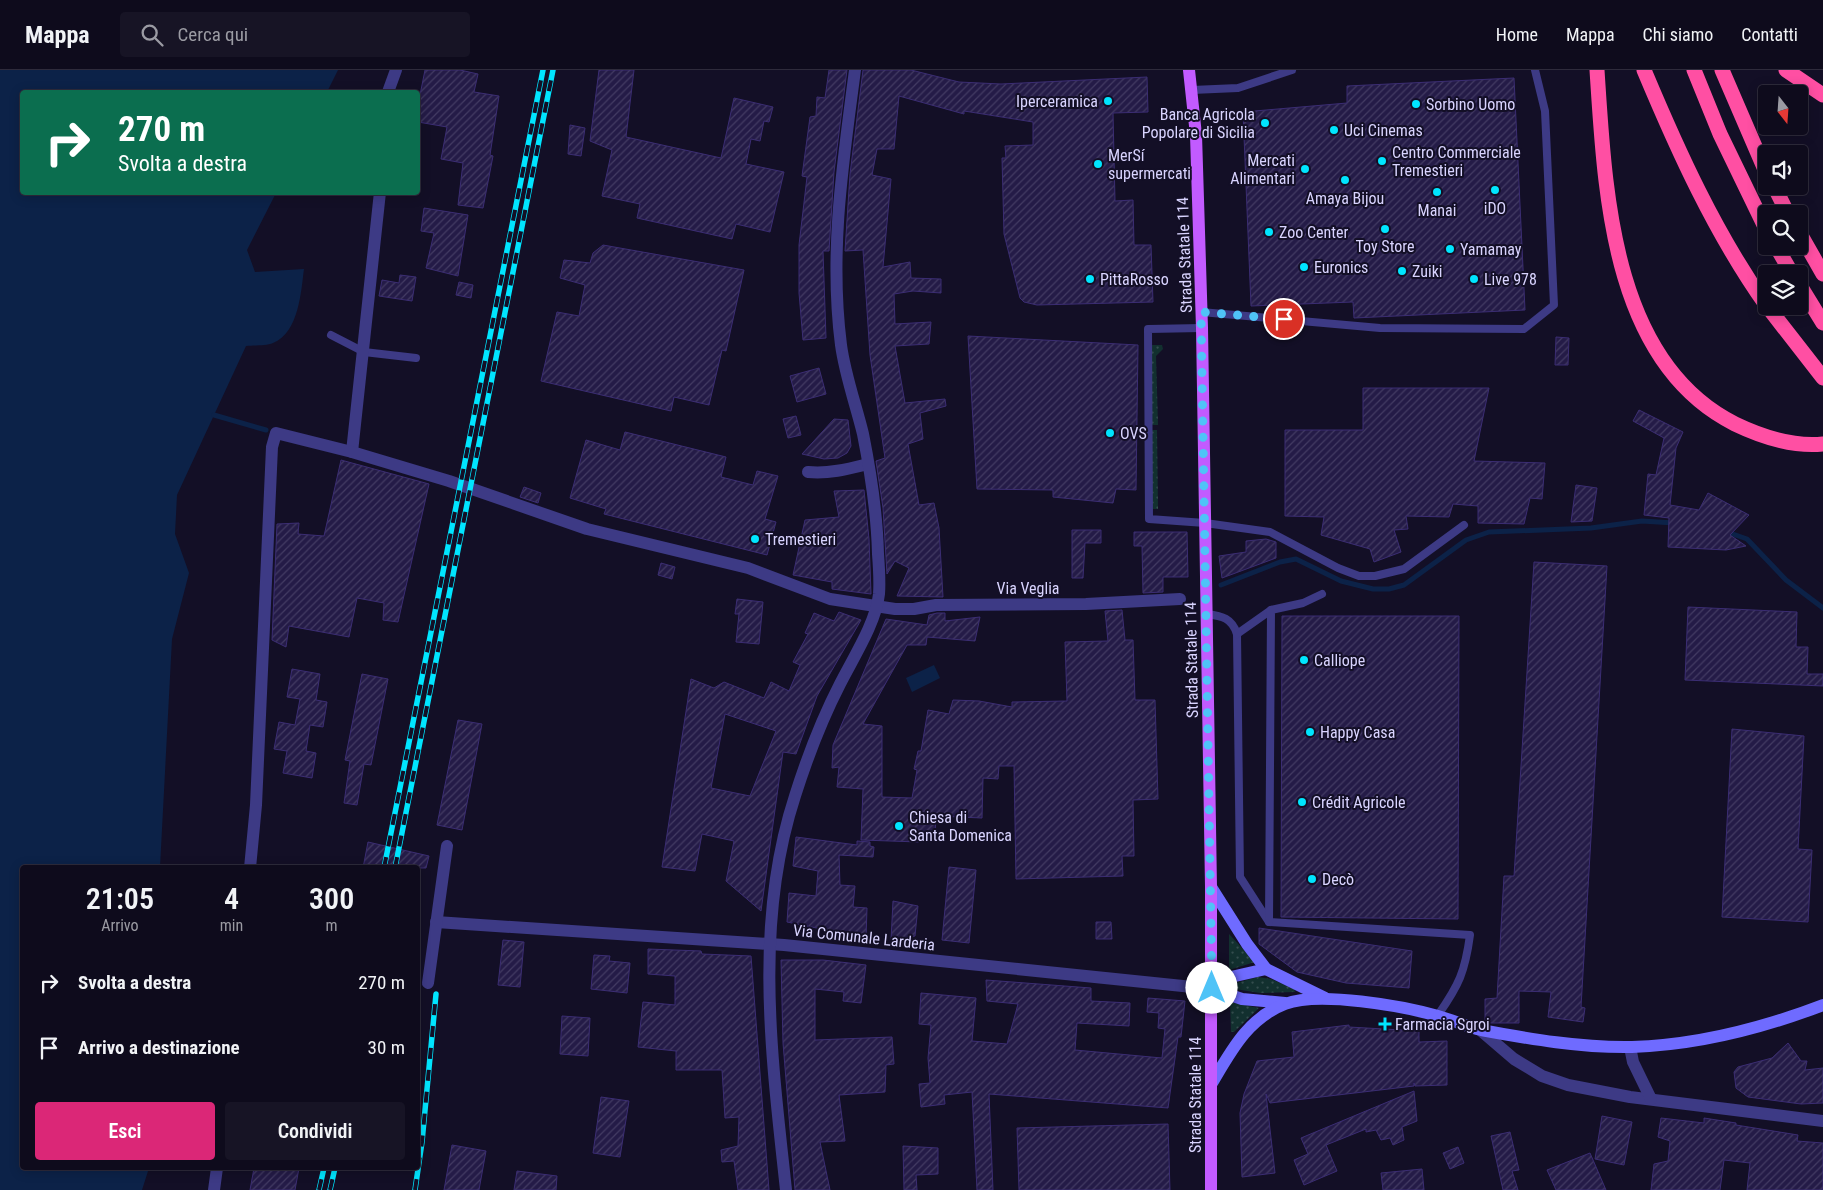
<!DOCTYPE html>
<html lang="it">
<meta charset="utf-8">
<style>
body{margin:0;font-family:"Roboto Condensed",sans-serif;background:#171425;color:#f1f3f6;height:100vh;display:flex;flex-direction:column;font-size:19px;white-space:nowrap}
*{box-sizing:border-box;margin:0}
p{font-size:16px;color:#9b9ba3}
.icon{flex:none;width:28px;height:28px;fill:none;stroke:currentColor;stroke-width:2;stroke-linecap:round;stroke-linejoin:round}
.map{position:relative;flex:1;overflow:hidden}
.panel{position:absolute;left:20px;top:795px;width:400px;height:305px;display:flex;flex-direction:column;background:#0e0b1c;border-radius:5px;box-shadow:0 2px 12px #0003,0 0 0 1px #2e2b3b}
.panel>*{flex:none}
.hud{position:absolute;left:20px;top:20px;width:400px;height:105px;border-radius:5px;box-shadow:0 2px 12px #0003,0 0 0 1px #2e2b3b;background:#0b6e4f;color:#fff;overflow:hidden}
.needle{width:32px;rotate:163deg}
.fabs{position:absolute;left:1758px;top:15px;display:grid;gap:10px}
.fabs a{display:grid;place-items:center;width:50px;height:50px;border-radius:5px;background:#0e0b1c;box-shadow:0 2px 12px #0003,0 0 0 1px #2e2b3b;font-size:25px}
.pin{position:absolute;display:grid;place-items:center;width:42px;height:42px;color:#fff;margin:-21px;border:2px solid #fff;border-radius:50%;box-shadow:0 1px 5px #0007}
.me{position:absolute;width:55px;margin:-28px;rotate:0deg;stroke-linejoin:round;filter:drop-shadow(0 0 4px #0008)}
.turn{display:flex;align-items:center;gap:18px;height:105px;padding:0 15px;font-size:22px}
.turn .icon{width:65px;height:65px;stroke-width:2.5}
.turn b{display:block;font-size:35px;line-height:42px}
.eta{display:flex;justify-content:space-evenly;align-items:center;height:85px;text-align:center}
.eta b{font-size:30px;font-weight:600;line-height:35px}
.button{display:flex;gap:10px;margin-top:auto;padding:10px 15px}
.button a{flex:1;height:58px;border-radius:5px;background:#db2777;color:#fff;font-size:20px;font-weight:600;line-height:58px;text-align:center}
.button a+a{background:#171425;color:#f1f3f6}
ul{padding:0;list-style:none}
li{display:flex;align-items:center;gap:15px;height:65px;padding:0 15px}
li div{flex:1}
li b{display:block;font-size:19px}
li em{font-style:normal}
header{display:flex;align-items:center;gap:30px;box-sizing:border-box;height:70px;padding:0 25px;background:#0e0b1c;border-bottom:1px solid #2e2b3b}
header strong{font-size:24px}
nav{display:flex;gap:28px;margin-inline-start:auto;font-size:18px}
.search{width:350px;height:45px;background:#171425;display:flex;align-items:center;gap:12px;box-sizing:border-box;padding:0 18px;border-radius:5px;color:#9b9ba3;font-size:19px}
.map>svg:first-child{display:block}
</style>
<header>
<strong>Mappa</strong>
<div class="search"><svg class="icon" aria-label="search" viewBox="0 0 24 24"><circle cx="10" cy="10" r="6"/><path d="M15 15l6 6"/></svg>Cerca qui</div>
<nav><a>Home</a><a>Mappa</a><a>Chi siamo</a><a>Contatti</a></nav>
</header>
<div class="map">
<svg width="1823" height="1120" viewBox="0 0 1823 1120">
<defs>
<pattern id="grass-dots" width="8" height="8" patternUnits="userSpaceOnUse" patternTransform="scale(1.25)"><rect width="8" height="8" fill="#12302f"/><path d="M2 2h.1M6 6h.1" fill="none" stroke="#344d4e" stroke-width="1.8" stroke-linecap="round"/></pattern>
<pattern id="building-hatch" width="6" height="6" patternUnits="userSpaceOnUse" patternTransform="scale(1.25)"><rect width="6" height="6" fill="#241b47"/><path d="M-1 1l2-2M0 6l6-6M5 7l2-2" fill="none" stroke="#433b63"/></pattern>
</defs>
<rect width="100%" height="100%" fill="#130f26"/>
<g fill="url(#grass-dots)">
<polygon points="1150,275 1162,275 1163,279 1156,286 1158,355 1150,355"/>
<polygon points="1151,360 1157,360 1158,439 1151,439"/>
<polygon points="1229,864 1255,892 1229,900"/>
<polygon points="1258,907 1271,909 1294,919 1295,922 1260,923 1235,919 1236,913"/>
<polygon points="1230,932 1259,938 1234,962 1231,962"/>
</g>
<g fill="#0c2248">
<path d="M0 0H338L327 22H22V122L276 123 247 180 255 202 304 199C301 221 299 263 273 273 266 276 254 275 246 276L177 425 175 464 189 503 172 569 160 797 22 798V1098H149L142 1120H0Z"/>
<polygon points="934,595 940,608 912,622 906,608"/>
</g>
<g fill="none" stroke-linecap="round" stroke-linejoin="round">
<g stroke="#0c2248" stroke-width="5">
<polyline points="214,345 266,360"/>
<polyline points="1727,462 1747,469 1786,510 1823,538"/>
<polyline points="1221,515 1280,492 1296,489 1341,511 1373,519 1389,519 1404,515 1466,470 1489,462 1591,458 1642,451 1674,453"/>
</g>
</g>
<g fill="url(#building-hatch)" stroke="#3b2d73" fill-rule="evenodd">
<polygon points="425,0 460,0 478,4 474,22 499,26 490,85 493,86 483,138 458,135 463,93 441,89 447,57 418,52 418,35"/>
<polygon points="599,0 634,0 626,67 721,88 734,28 773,37 769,52 764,51 760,71 751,69 746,94 784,102 770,162 736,154 732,169 637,148 640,134 602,126 612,80 590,71"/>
<polygon points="829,0 847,0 834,102 829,181 823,181 826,268 803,270 799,223 799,175 807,107 802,106 810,47 816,46 817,27 825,28"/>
<polygon points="863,0 911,0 959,12 1001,14 1147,7 1148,42 1113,43 1115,131 1133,130 1134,175 1151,175 1153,232 1037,235 1024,232 1020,228 1004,164 1002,88 1006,88 1005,76 1033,75 1033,52 964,41 964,44 899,26 894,79 877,79 872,105 891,109 883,197 910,192 911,208 941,209 941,223 913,221 894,224 895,254 931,252 929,274 895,276 905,333 945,329 946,336 920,343 923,369 908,374 919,435 934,433 939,458 943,527 897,526 909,498 895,491 887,504 883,438 876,391 885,388 870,285 863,180 845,181 850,104"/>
<polygon points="1514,8 1525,240 1354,248 1353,232 1251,236 1243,42 1347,33 1347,16"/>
<polygon points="570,55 585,58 581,86 568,84"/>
<polygon points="424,138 468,145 458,206 426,198 434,163 421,161"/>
<polygon points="603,175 744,200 726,281 722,280 709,335 674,327 671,341 541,311 557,242 579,246 585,215 560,208 564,190 590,193 593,183"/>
<polygon points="400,205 416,207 412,231 379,226 382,210 399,213"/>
<polygon points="459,212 473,215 471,228 456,225"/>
<polygon points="968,266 1138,275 1136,420 1116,419 1113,433 1053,427 1053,420 977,419"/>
<polygon points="1556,267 1569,268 1568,295 1555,295"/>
<polygon points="819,298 826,324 797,332 790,306"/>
<polygon points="1363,318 1489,318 1474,391 1545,393 1542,429 1530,428 1524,454 1478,453 1478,436 1453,434 1449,447 1406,446 1408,459 1394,460 1401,482 1374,492 1370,479 1321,465 1324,447 1285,446 1285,360 1363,360"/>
<polygon points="1639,340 1683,362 1676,378 1670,435 1699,440 1708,423 1749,445 1730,465 1746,476 1726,480 1668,477 1669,448 1644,445 1648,404 1656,405 1664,368 1633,351"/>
<polygon points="796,346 801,365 788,368 783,349"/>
<polygon points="834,349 848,350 851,376 847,383 838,388 824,389 802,384"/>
<polygon points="625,362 726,387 721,407 753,415 757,401 778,406 765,449 776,452 767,485 604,444 606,439 570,428 586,370 620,380"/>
<polygon points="341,390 429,414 398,552 383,550 384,533 357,528 349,567 289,556 286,577 272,570 277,454 299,453 298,464 324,466"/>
<polygon points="1576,415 1597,418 1592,451 1571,452"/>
<polygon points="524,417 541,423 538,433 520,427"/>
<polygon points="864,420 869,469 871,524 832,519 832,512 793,505 805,450 839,447 834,421"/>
<polygon points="1072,460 1101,460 1101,473 1085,473 1083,508 1072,508"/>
<polygon points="1134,462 1187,462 1188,507 1163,507 1163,522 1143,523 1142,476 1134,476"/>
<polygon points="1266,469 1276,472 1276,488 1222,508 1219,486 1246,482 1246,471"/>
<polygon points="1534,492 1607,496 1581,937 1585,938 1583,952 1548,947 1551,922 1519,921 1519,953 1485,953 1485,929 1497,928 1504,806 1514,806"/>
<polygon points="661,493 675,497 672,509 658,505"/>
<polygon points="737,529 763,532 759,574 736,572 739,544 735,544"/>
<polygon points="1688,537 1797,542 1796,577 1808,577 1807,604 1823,604 1823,616 1685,610"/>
<polygon points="1122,540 1125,570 1133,570 1135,630 1155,630 1158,729 1133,730 1134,786 1122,786 1123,806 1016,809 1014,696 999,696 998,709 983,708 982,748 936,746 935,764 919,763 919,772 861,770 863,719 837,717 839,697 832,698 833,675 886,549 927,555 929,545 937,543 945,543 945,551 980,547 975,571 927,567 926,575 907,575 863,654 882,656 882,727 912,728 917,700 914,699 918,681 921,681 928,640 949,644 953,630 979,631 1012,637 1012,632 1067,631 1065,572 1108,571 1105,541"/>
<path d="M839 542 861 550 817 626 796 684 783 682 761 841 726 811 734 771 702 764 695 801 662 797 691 609 714 618 724 612 764 628 771 612 789 621 800 595 793 592 808 564 805 563 814 543 834 551ZM725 644 776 661 750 726 711 718Z"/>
<polygon points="1282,546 1459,546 1458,849 1281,847"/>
<polygon points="292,599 320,604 316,630 327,632 323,657 310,655 306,681 316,683 312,708 283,703 287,681 274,679 279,652 295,655 300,629 287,627"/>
<polygon points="362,604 388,609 371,695 364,694 357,735 344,733 350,691 345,690"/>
<polygon points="458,650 482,654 462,760 437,755"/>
<polygon points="1732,659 1804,666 1798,779 1812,780 1808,852 1722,847"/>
<polygon points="796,767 857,775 857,771 870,772 870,776 874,777 873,787 839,785 840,815 855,816 853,837 867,838 866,868 787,852 789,823 816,826 818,801 793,796"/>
<polygon points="368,772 429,786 426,798 363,798"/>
<polygon points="949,797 976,800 969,873 942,870"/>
<polygon points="893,831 918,836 915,866 891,870"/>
<polygon points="1096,852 1111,852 1112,869 1096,869"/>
<polygon points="1259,858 1412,881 1409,918 1346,913 1297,902 1259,874"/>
<polygon points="503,870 524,872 520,917 498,915"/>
<polygon points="648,879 701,881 702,884 751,886 769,1120 738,1120 734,1091 722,1092 721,1080 738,1076 739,1047 725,1048 722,1000 676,1000 676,981 638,977 643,932 675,935 675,906 648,904"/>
<polygon points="594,885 610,886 609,891 630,893 627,923 591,919"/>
<polygon points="781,890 823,890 866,895 861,933 843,931 844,922 815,919 815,970 892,967 894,994 886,995 885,1022 839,1025 845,1071 820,1072 830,1120 795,1120 783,973"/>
<polygon points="986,910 1091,918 1091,931 1130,933 1129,956 1077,953 1075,980 1162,988 1165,959 1158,958 1159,943 1147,942 1148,928 1185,931 1181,967 1178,967 1168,1038 989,1024 993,1120 977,1120 972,1022 944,1025 945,1034 921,1037 919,1014 930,1013 928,988 931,955 919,954 921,923 976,928 972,971 1007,974 1018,934 987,931"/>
<polygon points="562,946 590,948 588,986 560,984"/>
<polygon points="1349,955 1349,957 1419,961 1419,972 1447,971 1447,1015 1415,1016 1414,1013 1414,1016 1270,1033 1266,1024 1275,1103 1242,1107 1240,1043 1244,1024 1257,991 1294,987 1292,962"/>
<polygon points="1788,973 1801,991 1807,991 1805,1000 1823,998 1823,1033 1801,1034 1748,1027 1736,1018 1734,1002 1738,997 1772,988"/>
<polygon points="1414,1021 1417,1051 1402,1057 1404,1070 1393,1075 1390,1068 1381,1070 1376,1060 1366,1062 1366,1059 1326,1075 1337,1101 1304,1115 1294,1090 1308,1084 1301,1068"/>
<polygon points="601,1027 629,1031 620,1087 593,1083"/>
<polygon points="1602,1046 1632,1052 1624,1095 1595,1089"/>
<polygon points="1661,1048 1704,1053 1704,1048 1736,1053 1736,1055 1798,1065 1797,1071 1823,1073 1823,1120 1747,1120 1750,1093 1724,1090 1720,1120 1651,1120 1654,1094 1668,1091 1670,1071 1658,1067"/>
<polygon points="1168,1054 1170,1120 1019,1120 1017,1058"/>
<polygon points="1510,1062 1519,1100 1512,1101 1518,1120 1503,1120 1491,1066"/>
<polygon points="452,1075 486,1081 479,1120 444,1120"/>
<polygon points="903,1076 938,1078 938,1104 916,1105 917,1120 904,1120"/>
<polygon points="1458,1077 1464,1093 1450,1099 1443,1083"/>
<polygon points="1590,1083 1606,1120 1556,1120 1547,1100"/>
<polygon points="254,1098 299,1098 295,1120 250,1120"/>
<polygon points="1422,1099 1424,1120 1383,1120 1381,1103"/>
<polygon points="517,1101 557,1106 556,1120 514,1120"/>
</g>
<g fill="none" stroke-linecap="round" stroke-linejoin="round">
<g stroke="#3d3a85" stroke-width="8">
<polyline points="1192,20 1238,18 1292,0"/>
<polyline points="1201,242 1380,258 1524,259 1554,235 1545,41 1535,0"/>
<polyline points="1202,258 1148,259 1149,449 1205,453 1270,462 1338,498 1359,506 1375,506 1404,499 1464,455"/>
<polyline points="331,265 364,282 416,288"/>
<path d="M1207 544C1222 546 1232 548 1237 564L1240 807 1269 852 1470 865C1465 902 1459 915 1438 945"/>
<polyline points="1237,564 1271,540"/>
<polyline points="1269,852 1271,540 1303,533 1322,524"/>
</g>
<g stroke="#3d3a85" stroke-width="12">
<polyline points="388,22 396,0"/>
<polyline points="352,382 380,122"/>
<path d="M808 402C829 404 848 399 868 394"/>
<polyline points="250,798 256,735 272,377 276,363 352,382 449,411 587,459 748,498 830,529 895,539 914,539 936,535 1086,534 1180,529"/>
<polyline points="436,852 784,875 1212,919"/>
<polyline points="428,913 447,776"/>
<polyline points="1479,959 1514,989 1542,1006 1568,1015 1630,1027 1823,1051"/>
<polyline points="1630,977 1633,992 1651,1029"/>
<polyline points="214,1120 217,1098"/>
<path d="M786 1120C772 989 753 854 795 726 807 688 822 649 840 614 853 588 876 553 879 524 880 511 879 497 878 484 877 443 871 404 863 364 856 335 845 305 841 275 829 182 843 92 855 0"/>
</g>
<g stroke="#6f6bff" stroke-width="12">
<polyline points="1211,817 1247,874 1266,899 1325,928"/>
<polyline points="1212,919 1242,929 1285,933"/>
<polyline points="1212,919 1231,907 1266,899"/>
<path d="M1212 1013C1231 981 1248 948 1285 934 1319 921 1403 936 1438 946 1453 950 1467 957 1481 960 1530 969 1582 978 1632 977 1696 975 1763 958 1823 935"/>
</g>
<polyline stroke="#c25bff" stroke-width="12" points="1189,0 1196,65 1202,258 1211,817 1211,1120"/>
<g stroke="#ff4fa3" stroke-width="15">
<path d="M1597 0C1605 121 1611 292 1735 354 1762 367 1793 377 1823 374"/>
<path d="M1644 0C1678 81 1715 163 1766 235"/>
<polyline points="1694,0 1720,64 1766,159"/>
<polyline points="1722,0 1766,102"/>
<polyline points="1786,0 1823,25"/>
<polyline points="1774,116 1788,144"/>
<polyline points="1799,162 1823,204"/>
<polyline points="1776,176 1792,204"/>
<polyline points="1799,214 1823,253"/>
<polyline points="1767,236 1823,308"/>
</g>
<defs>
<g id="rail">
<polyline points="384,798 543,0"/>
<polyline points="395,798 553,0"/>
<polyline points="319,1120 324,1098"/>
<polyline points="330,1120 335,1098"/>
<polyline points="415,1120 422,1072 436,924"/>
</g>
</defs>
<use href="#rail" stroke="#00e5ff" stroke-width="5.5"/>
<use href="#rail" stroke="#130f26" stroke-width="4" stroke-dasharray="11" stroke-linecap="butt"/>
</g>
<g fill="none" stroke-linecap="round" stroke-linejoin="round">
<polyline stroke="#4fc3f7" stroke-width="9" stroke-dasharray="0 16.2" points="1212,918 1201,242 1284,249"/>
</g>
<g fill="#00e5ff" stroke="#130f26" stroke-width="2">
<circle cx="1108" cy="31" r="5"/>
<circle cx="1416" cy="34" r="5"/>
<circle cx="1265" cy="53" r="5"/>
<circle cx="1334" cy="60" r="5"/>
<circle cx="1382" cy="91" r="5"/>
<circle cx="1098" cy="94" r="5"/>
<circle cx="1305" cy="99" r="5"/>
<circle cx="1345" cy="110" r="5"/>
<circle cx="1495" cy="120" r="5"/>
<circle cx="1437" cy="122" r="5"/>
<circle cx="1385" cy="159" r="5"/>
<circle cx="1269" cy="162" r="5"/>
<circle cx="1450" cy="179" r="5"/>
<circle cx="1304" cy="197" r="5"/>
<circle cx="1402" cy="201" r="5"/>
<circle cx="1090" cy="209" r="5"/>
<circle cx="1474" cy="209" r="5"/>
<circle cx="1110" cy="363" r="5"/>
<circle cx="755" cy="469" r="5"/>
<circle cx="1304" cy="590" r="5"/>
<circle cx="1310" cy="662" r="5"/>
<circle cx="1302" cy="732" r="5"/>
<circle cx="899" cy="756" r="5"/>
<circle cx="1312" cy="809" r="5"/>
<path d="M1382.5 946.5h5v5h5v5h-5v5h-5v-5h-5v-5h5z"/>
</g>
<g text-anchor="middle" stroke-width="4" stroke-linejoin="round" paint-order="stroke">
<g font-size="16" fill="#d9d4ff" stroke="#130f26" text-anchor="start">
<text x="1098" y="37" text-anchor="end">Iperceramica</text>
<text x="1426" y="40">Sorbino Uomo</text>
<text x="1255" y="50" text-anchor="end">Banca Agricola<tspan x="1255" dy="18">Popolare di Sicilia</tspan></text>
<text x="1344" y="66">Uci Cinemas</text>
<text x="1392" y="88">Centro Commerciale<tspan x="1392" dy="18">Tremestieri</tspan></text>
<text x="1108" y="91">MerSí<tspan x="1108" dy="18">supermercati</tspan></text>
<text x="1295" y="96" text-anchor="end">Mercati<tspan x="1295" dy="18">Alimentari</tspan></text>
<text x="1345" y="134" text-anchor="middle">Amaya Bijou</text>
<text x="1495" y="144" text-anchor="middle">iDO</text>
<text x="1437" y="146" text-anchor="middle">Manai</text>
<text x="1279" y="168">Zoo Center</text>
<text x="1385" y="182" text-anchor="middle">Toy Store</text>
<text x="1460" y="185">Yamamay</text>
<text x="1314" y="203">Euronics</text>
<text x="1412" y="207">Zuiki</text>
<text x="1100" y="215">PittaRosso</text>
<text x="1484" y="215">Live 978</text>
<text x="1120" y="369">OVS</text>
<text x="765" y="475">Tremestieri</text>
<text x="1314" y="596">Calliope</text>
<text x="1320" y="668">Happy Casa</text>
<text x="1312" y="738">Crédit Agricole</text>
<text x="909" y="753">Chiesa di<tspan x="909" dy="18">Santa Domenica</tspan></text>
<text x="1322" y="815">Decò</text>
<text x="1395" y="960">Farmacia Sgroi</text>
</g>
<g font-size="16" fill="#d9d4ff" stroke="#130f26">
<text transform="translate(1184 185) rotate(-92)" y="6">Strada Statale 114</text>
<text x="1028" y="524">Via Veglia</text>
<text transform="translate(1191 590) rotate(-91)" y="6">Strada Statale 114</text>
<text transform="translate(864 867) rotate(6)" y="6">Via Comunale Larderia</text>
<text transform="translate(1195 1025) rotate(-90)" y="6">Strada Statale 114</text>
</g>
</g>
</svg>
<div class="fabs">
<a><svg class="needle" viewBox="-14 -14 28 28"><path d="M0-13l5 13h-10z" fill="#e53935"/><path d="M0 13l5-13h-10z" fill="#9b9ba3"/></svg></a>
<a><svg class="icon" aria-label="sound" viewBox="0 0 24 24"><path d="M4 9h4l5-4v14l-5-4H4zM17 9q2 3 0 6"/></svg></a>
<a><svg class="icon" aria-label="search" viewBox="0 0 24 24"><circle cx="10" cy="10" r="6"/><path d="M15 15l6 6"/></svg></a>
<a><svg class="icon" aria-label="layers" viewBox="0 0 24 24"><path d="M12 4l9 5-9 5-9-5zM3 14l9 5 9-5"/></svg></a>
</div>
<div class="pin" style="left:1284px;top:249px;background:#d93025"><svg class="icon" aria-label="arrive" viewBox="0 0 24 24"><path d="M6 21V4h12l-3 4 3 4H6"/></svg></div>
<svg class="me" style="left:1212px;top:918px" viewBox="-20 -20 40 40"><circle r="19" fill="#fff"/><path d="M0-13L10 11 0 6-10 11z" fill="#4fc3f7"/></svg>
<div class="hud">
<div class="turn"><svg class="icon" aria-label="right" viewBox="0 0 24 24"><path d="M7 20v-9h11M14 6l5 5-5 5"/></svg><div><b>270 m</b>Svolta a destra</div></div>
</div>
<section class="panel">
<div class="eta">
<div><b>21:05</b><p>Arrivo</p></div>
<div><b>4</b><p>min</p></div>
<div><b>300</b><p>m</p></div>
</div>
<ul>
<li><svg class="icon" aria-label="right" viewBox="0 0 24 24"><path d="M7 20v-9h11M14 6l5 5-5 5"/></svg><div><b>Svolta a destra</b></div><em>270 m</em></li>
<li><svg class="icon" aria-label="arrive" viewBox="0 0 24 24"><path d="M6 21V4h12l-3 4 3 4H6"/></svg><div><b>Arrivo a destinazione</b></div><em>30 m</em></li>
</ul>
<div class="button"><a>Esci</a><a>Condividi</a></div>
</section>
</div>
